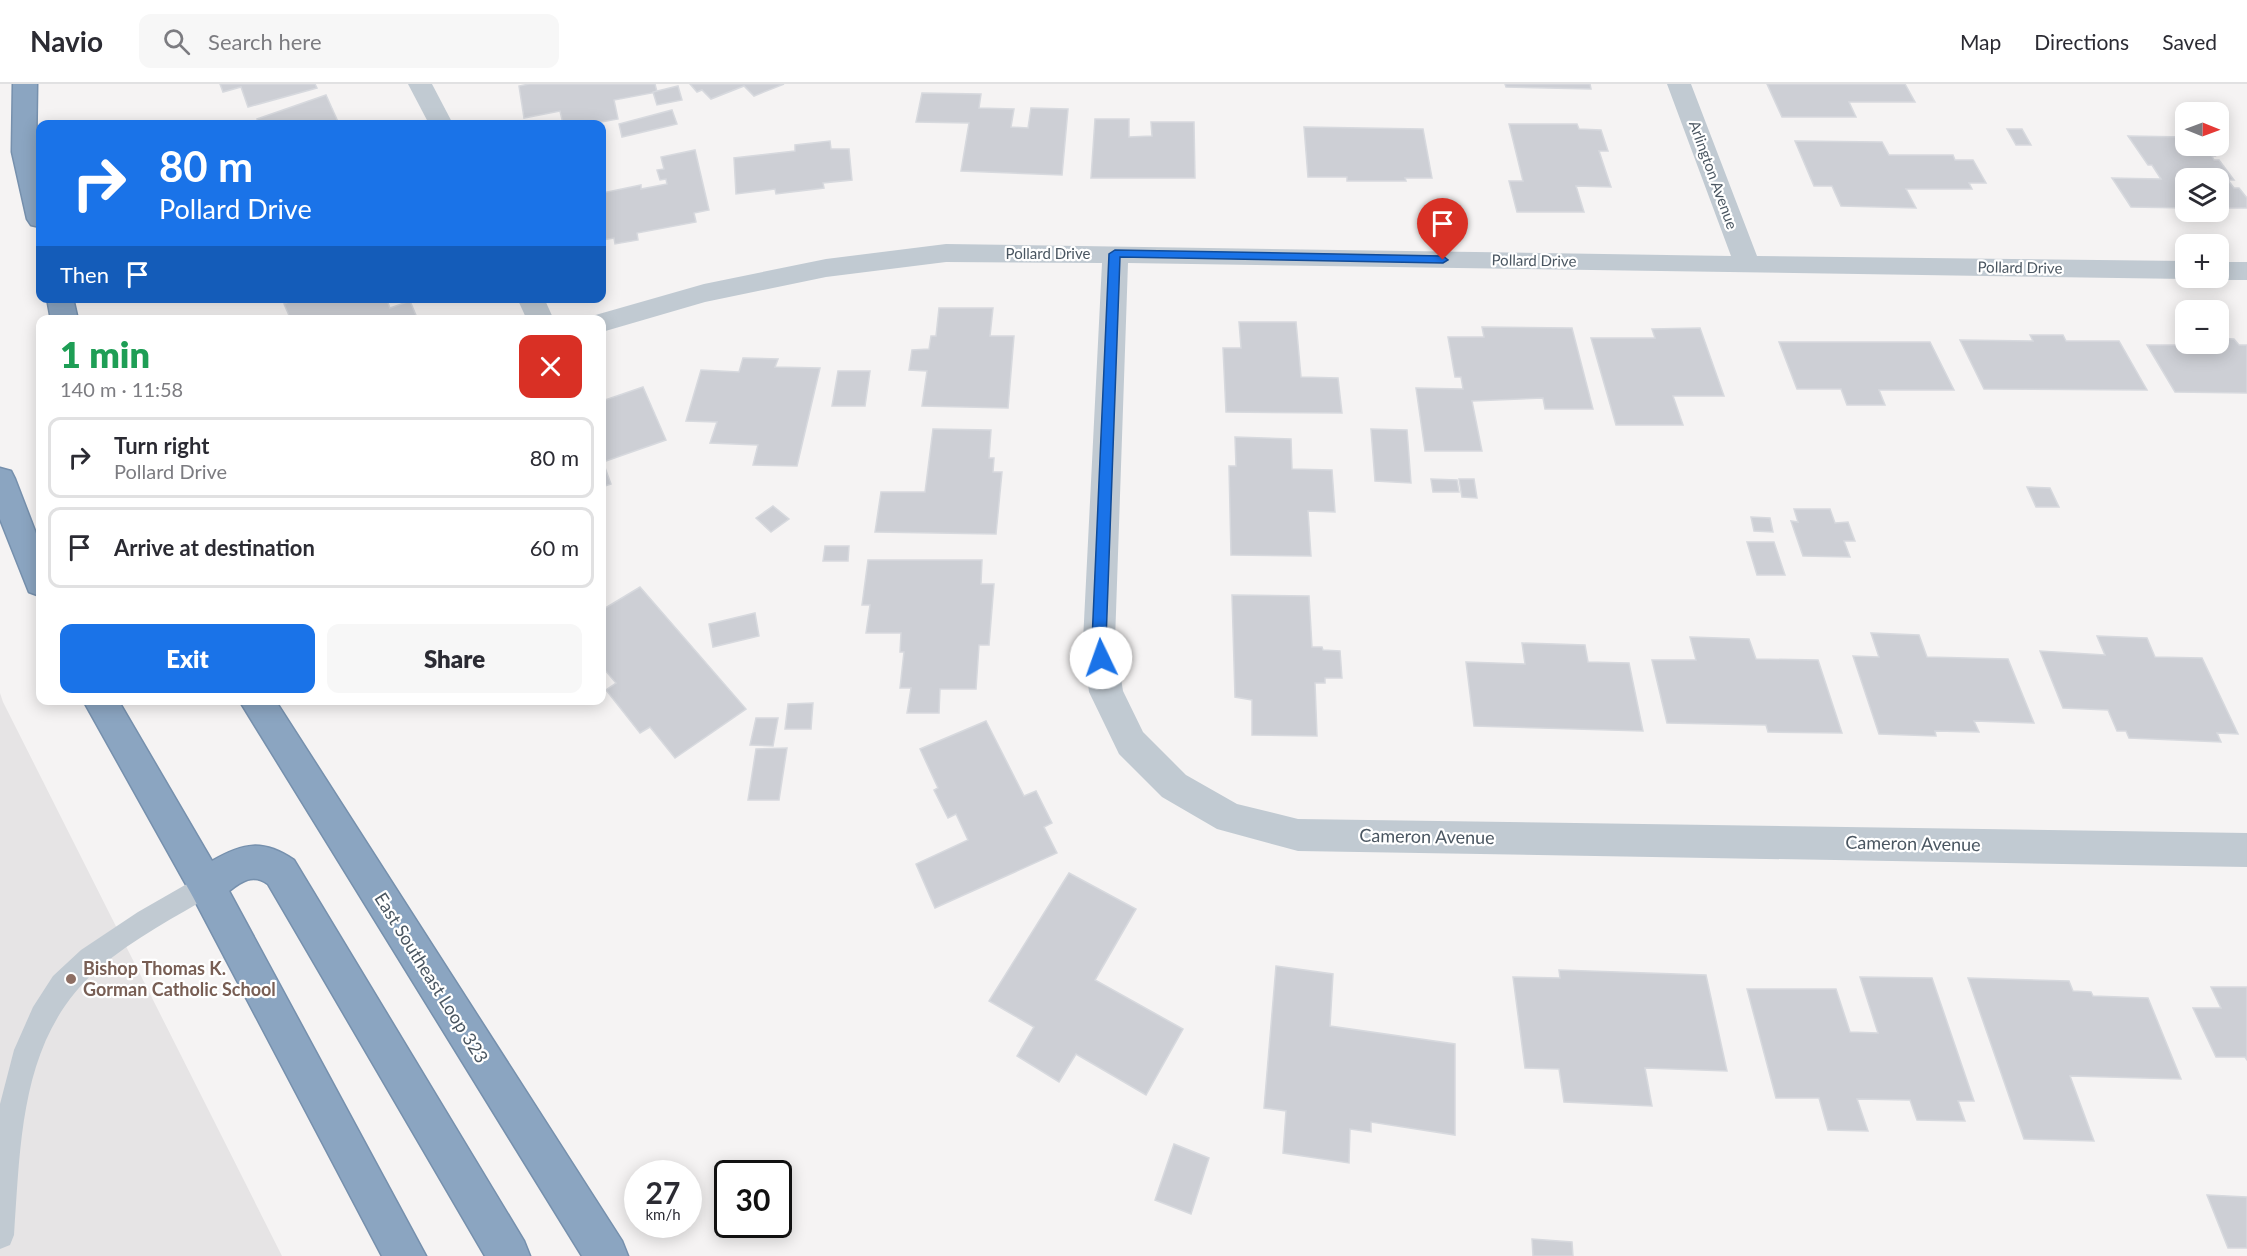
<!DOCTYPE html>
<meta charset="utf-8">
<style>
body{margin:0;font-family:Lato,sans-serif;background:#f7f7f7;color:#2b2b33;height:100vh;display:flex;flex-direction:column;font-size:22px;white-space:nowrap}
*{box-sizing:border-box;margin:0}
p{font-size:20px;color:#7c7c81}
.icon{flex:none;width:33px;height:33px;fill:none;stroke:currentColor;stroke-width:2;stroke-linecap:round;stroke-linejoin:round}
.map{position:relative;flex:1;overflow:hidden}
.details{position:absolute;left:36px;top:231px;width:570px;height:390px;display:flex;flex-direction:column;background:#fff;border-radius:12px;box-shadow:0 3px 15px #0003}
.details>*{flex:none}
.hud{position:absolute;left:36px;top:36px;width:570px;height:183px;border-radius:12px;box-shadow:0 3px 15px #0003;background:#1a73e8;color:#fff;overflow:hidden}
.needle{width:39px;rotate:91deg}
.tools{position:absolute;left:2175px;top:18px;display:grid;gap:12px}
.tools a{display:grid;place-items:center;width:54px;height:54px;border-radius:12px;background:#fff;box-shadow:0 3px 15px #0003;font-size:30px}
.speed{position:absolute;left:624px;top:1076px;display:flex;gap:12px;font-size:30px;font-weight:700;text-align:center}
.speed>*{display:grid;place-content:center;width:78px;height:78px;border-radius:50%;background:#fff;box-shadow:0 3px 15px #0003;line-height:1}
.speed small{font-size:15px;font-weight:400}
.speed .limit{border:3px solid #111;border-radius:9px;background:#fff;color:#111}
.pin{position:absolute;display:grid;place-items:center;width:51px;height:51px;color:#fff;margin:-62px -26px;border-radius:50% 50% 50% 0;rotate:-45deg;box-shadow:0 0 6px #0007}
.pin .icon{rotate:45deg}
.me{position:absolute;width:66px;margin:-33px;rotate:357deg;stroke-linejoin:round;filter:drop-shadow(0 0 4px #0008)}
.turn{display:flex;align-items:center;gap:21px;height:126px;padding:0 24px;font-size:27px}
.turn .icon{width:78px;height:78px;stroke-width:2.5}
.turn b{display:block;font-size:42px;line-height:51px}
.then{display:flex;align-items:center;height:57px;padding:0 24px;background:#0003;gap:12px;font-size:22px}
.round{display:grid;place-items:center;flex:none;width:63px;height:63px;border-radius:12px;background:#f7f7f7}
.head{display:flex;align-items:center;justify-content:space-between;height:102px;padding:0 24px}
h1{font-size:36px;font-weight:800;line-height:45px;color:#1e9e55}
.primary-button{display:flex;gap:12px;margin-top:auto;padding:12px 24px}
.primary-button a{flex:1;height:69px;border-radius:12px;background:#1a73e8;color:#fff;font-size:24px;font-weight:800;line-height:69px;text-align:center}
.primary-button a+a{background:#f7f7f7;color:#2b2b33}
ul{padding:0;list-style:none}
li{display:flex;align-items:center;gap:18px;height:81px;margin:0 12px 9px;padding:0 12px;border:3px solid #e1e1e2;border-radius:12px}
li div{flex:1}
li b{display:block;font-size:22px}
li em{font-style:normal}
header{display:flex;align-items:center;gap:36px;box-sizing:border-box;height:84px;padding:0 30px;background:#fff;border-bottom:2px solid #e1e1e2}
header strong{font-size:28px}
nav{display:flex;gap:33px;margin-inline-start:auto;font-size:21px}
.search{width:420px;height:54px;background:#f7f7f7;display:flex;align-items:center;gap:15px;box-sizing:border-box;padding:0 21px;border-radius:12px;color:#7c7c81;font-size:22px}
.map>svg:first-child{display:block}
</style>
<header>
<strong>Navio</strong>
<div class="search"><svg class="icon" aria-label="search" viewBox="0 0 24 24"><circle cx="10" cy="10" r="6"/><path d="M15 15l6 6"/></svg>Search here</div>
<nav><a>Map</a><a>Directions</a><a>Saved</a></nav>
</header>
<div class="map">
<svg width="2247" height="1172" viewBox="0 0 2247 1172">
<rect width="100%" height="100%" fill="#f5f3f3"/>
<polygon fill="#e6e4e5" points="0,609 3,618 282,1172 0,1172"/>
<g fill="#cdcfd5" stroke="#d7d9de" stroke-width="1.5">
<polygon points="220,0 315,0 317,4 248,23 241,3 223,8"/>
<polygon points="529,0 655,0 657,8 614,16 618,35 590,40 563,40 560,27 524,34 519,2"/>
<polygon points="690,0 784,0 754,12 744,2 711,15 702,6 697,8"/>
<polygon points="1505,0 1590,0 1591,5 1506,3"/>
<polygon points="1767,0 1905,0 1915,18 1849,18 1856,33 1782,33"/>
<polygon points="678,2 682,16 657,21 653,8"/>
<polygon points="922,9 981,10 979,24 1014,25 1011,43 1028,44 1031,24 1068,25 1062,91 961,87 969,39 916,38"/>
<polygon points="326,11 339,40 259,40 257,35"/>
<polygon points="672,26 677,40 622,53 619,40"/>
<polygon points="1095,35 1129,35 1129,53 1152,52 1151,38 1194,38 1195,94 1091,94"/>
<polygon points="1509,40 1577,40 1579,45 1601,46 1608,67 1599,67 1611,103 1576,102 1584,128 1517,128 1509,97 1523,97"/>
<polygon points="1304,43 1423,45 1432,94 1405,94 1406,97 1347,97 1347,93 1308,93"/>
<polygon points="2007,45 2022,45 2031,61 2016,61"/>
<polygon points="2128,52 2186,53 2186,62 2207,62 2215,72 2212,72 2214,76 2219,76 2234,96 2228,96 2234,104 2239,104 2247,114 2247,124 2218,124 2218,94 2186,94 2186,124 2131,123 2112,94 2161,95 2152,81 2148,81"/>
<polygon points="830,57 831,65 849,65 852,96 823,99 824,104 776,110 775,105 736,110 734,74 795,67 795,61"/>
<polygon points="1795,57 1882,58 1889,71 1953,71 1955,76 1973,76 1986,99 1969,99 1972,105 1906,105 1916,124 1841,122 1832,102 1814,102"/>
<polygon points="695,66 709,126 694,129 696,138 637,149 638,156 615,160 614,154 602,156 602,109 641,101 641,105 667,100 666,95 660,96 657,86 664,85 661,73"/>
<polygon points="299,214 386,214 390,224 410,217 418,236 291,236 284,220"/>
<polygon points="939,224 993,224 990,252 1014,252 1008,324 922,322 927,287 909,286 912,266 929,265 931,252 936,252"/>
<polygon points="1239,238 1296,238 1301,293 1338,294 1342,329 1226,328 1223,264 1241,264"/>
<polygon points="1482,243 1572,244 1593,325 1545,325 1543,314 1472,317 1482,367 1425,367 1416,304 1463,305 1461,293 1455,293 1448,253 1484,253"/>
<polygon points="1700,244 1724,312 1673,312 1683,341 1616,341 1591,254 1655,254 1652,245"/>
<polygon points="2030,251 2063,251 2066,257 2119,257 2147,306 1984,305 1960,256 2033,257"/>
<polygon points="2218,254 2234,255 2239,261 2247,261 2247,309 2175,308 2147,261 2203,261 2202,260 2218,260"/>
<polygon points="1779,258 1930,258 1954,306 1879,306 1885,321 1847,321 1841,305 1797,305"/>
<polygon points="743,274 778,275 775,283 820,284 797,382 753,381 758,361 710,359 717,338 686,337 701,286 739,288"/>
<polygon points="838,287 870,287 865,322 832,322"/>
<polygon points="643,303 666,356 603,378 611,400 602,403 602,317"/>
<polygon points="933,345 991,346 989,374 994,374 993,388 1002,388 996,450 875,448 881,408 925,408"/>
<polygon points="1371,345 1407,346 1411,399 1375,397"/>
<polygon points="1235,353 1291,355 1292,385 1332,386 1335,428 1308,427 1311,472 1231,471 1229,382 1236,382"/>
<polygon points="1431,395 1457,396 1459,408 1433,408"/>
<polygon points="1459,395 1474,395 1477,414 1462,413"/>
<polygon points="2027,403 2050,404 2059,423 2036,423"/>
<polygon points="773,422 789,435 771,448 756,434"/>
<polygon points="1794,425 1830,425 1835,439 1848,438 1855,457 1844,457 1850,473 1803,472 1791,437 1798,438"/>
<polygon points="1751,433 1770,434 1773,448 1754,447"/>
<polygon points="1747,458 1774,458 1785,491 1757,491"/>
<polygon points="825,462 849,462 848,477 823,477"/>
<polygon points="868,476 982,476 981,500 994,500 989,561 979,561 976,605 940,605 939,629 907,629 911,604 900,604 904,568 900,568 901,549 866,549 870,521 862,521"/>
<polygon points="640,503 746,625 675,674 650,643 640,649 606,606 616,599 605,586 602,589 602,526"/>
<polygon points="1232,511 1309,512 1312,563 1322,563 1323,566 1340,567 1342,594 1325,594 1325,599 1315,599 1317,652 1252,651 1252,616 1235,613"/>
<polygon points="755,529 759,552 713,563 709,540"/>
<polygon points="1871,549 1919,551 1927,573 2008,575 2034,639 1974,637 1979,648 1935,647 1936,652 1879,650 1853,572 1879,573"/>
<polygon points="2097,552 2147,554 2155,573 2202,574 2238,650 2217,649 2221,658 2129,654 2126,647 2117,647 2108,626 2063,624 2040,567 2105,571"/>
<polygon points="1690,553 1749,555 1756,575 1818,576 1842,649 1768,648 1766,641 1667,639 1652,576 1696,576"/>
<polygon points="1522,559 1585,561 1588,578 1629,579 1643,647 1474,642 1466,578 1525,580"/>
<polygon points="813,619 811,645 785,645 788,620"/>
<polygon points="756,634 778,634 773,662 750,661"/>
<polygon points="986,637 1024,712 1036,707 1052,739 1044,743 1057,769 935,824 916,780 968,756 956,730 948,734 934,706 938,704 920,665"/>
<polygon points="787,664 779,716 748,716 756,665"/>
<polygon points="1069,789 1136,825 1095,896 1183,945 1146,1011 1076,970 1059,998 1017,972 1034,943 989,917"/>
<polygon points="1276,882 1333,890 1330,942 1455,960 1455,1051 1371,1038 1371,1048 1350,1045 1349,1079 1283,1069 1286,1027 1264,1024"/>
<polygon points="1559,886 1706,891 1727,987 1645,984 1652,1022 1564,1018 1559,985 1525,984 1513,893 1560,894"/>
<polygon points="1860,893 1932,894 1974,1017 1958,1017 1965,1037 1917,1036 1910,1016 1857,1015 1868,1047 1828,1046 1819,1014 1776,1014 1747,905 1836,905 1850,948 1878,949"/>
<polygon points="1968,894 2069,897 2073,907 2091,908 2093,912 2148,914 2181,995 2070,992 2094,1057 2024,1055"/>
<polygon points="2211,903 2247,903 2247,976 2245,973 2216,973 2193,924 2221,924"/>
<polygon points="1174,1060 1209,1074 1191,1130 1155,1116"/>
<polygon points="2207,1111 2247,1113 2247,1164 2228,1164"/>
<polygon points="1532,1155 1572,1158 1573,1172 1533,1172"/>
</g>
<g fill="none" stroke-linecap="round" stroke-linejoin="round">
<defs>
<g id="highway">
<polygon points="13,0 37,0 36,68 40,86 40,143 31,141 27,135 12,68"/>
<polygon points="47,214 73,214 78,236 51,236"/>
<polygon points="0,384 11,387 15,395 40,460 40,512 29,508 0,435"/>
<path d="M83 616H118L212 777C243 759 263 755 294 776L524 1157 530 1172H485L268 800C253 789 242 797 229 807L426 1172H382L193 813Z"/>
<polygon points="239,616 275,616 622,1157 628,1172 582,1172"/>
</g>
</defs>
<use href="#highway" stroke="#7690ad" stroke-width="3"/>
<path fill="#c1cad2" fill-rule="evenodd" d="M206 789 215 793 218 801 215 809C176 833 134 854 99 884 20 952 21 1055 14 1151L10 1161 0 1165V1020L14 966 33 923 53 892 81 866 138 828Z"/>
<g fill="#c1cad2" fill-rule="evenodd">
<polygon points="408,0 432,0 453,40 429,40"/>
<polygon points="1667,0 1691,0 1757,172 2186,177 2186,194 2191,194 2186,195 1128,179 1115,557 1123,607 1143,648 1186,691 1237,720 1298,735 2247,749 2247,783 1298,767 1217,745 1162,713 1119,670 1089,608 1083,557 1102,179 946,178 826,193 705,218 602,248 602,236 590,236 592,232 704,200 826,175 946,160 1731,172"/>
<polygon points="2218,178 2247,178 2247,196 2218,196 2209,194 2218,194"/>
<polygon points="517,214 544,214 554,236 527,236"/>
</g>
<use href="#highway" fill="#8ba5c1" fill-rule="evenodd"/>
</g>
<polygon fill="#1a73e8" stroke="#114b97" stroke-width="1.5" points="1115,166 1443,172 1448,176 1443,179 1120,173 1106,557 1108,574 1106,578 1097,578 1092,557 1109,170"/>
<circle fill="#8d6e63" stroke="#fff" stroke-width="2" cx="71" cy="895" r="6"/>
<g text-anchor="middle" stroke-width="4.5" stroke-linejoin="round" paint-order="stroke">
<g font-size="15" fill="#4a5661" stroke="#fff">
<text transform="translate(1713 91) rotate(70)" y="5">Arlington Avenue</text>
<text x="1048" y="175">Pollard Drive</text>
<text transform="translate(1534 177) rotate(1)" y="5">Pollard Drive</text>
<text transform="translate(2020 184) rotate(1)" y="5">Pollard Drive</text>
</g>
<g font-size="18" fill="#4a5661" stroke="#fff">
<text transform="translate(1427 753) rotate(1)" y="6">Cameron Avenue</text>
<text transform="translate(1913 760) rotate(1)" y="6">Cameron Avenue</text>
<text transform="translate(431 894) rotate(58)" y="6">East Southeast Loop 323</text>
</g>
<g font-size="18" font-weight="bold" fill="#785e54" stroke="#fff" text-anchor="start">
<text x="83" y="891">Bishop Thomas K.<tspan x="83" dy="21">Gorman Catholic School</tspan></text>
</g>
</g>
</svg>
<div class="tools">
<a><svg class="needle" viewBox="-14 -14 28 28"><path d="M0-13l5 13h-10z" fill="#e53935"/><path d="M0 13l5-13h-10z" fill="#7c7c81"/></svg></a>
<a><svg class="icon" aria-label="layers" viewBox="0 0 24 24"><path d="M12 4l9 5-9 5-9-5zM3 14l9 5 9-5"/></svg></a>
<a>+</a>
<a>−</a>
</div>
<div class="speed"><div>27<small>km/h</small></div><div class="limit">30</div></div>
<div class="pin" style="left:1443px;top:176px;background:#d93025"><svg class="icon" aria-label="arrive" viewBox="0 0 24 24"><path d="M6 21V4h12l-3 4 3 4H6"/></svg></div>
<svg class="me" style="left:1101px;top:574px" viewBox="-20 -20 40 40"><circle r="19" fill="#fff"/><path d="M0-13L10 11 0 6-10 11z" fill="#1a73e8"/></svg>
<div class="hud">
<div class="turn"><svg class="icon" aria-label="right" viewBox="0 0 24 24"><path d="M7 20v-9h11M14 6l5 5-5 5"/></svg><div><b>80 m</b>Pollard Drive</div></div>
<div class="then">Then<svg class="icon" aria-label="arrive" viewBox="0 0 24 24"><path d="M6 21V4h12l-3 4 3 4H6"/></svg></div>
</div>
<section class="details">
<div class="head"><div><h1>1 min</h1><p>140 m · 11:58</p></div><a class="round" style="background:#d93025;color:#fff"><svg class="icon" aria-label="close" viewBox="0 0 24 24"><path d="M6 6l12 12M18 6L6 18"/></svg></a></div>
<ul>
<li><svg class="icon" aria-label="right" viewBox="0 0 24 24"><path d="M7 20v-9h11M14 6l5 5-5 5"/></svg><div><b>Turn right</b><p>Pollard Drive</p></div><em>80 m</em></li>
<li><svg class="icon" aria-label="arrive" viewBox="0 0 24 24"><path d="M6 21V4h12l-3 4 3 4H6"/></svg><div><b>Arrive at destination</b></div><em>60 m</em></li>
</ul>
<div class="primary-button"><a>Exit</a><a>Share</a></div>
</section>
</div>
